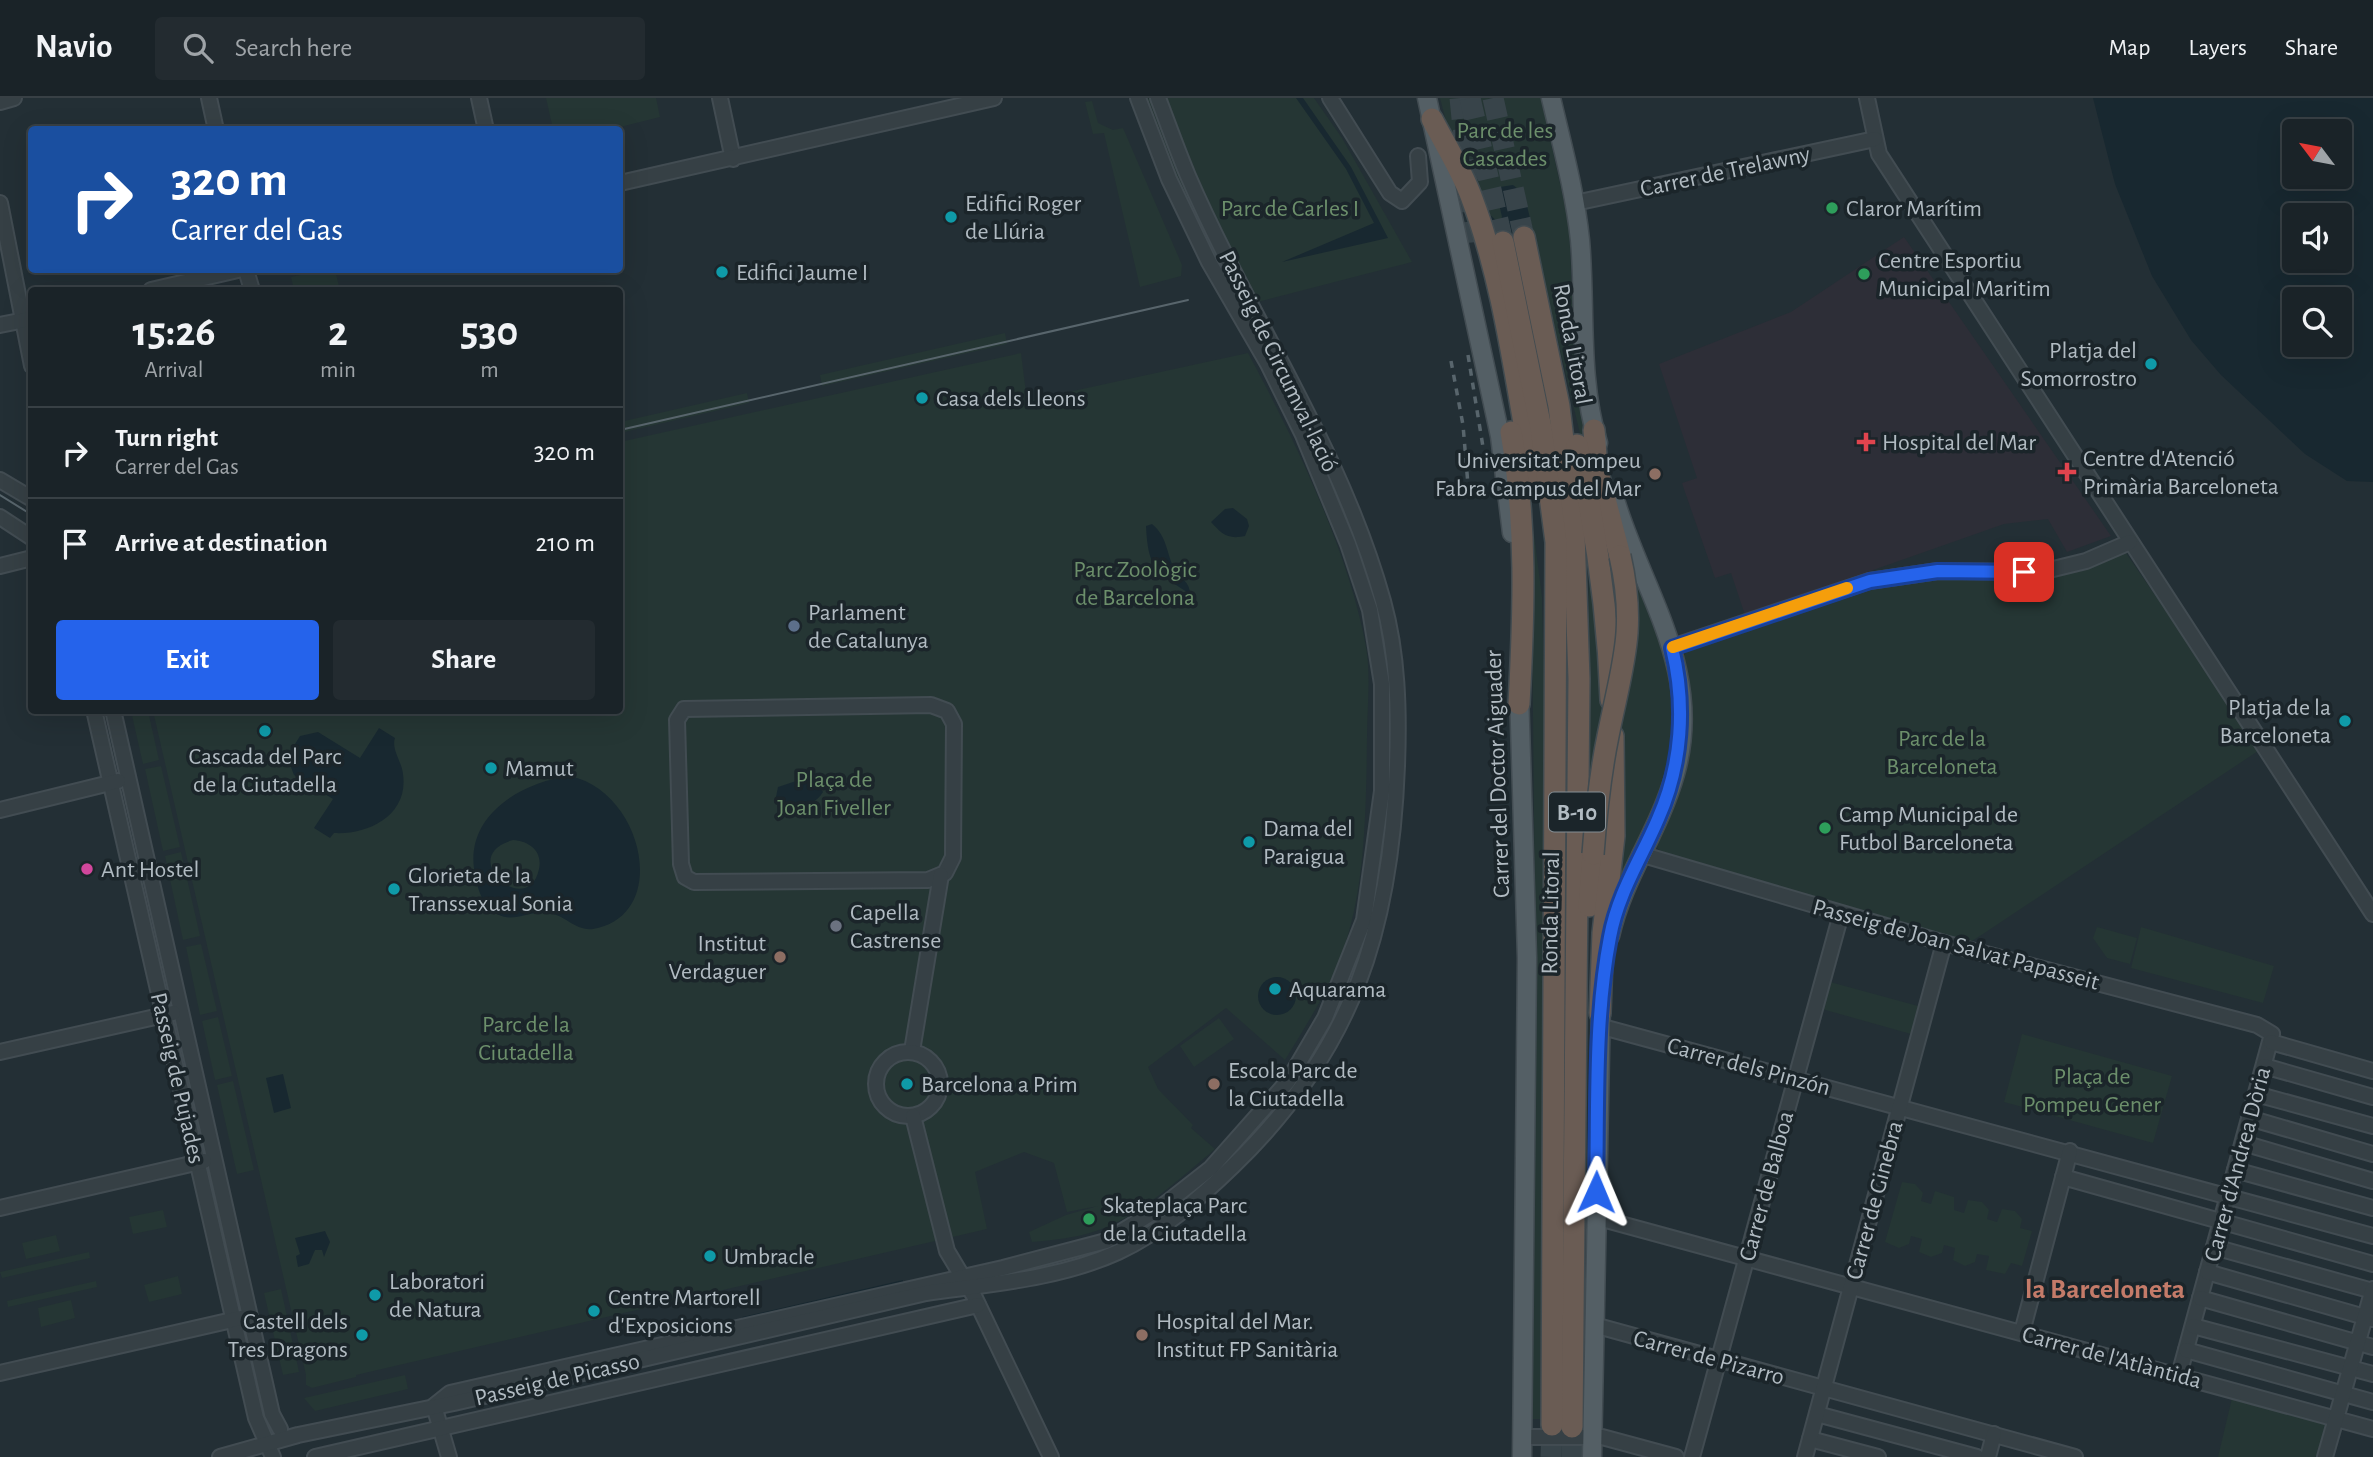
<!DOCTYPE html>
<meta charset="utf-8">
<style>
body{margin:0;font-family:"Alegreya Sans",sans-serif;background:#232b30;color:#f1f3f6;height:100vh;display:flex;flex-direction:column;font-size:26px;white-space:nowrap}
*{box-sizing:border-box;margin:0}
p{font-size:23px;color:#9fa4a8}
.icon{flex:none;width:38px;height:38px;fill:none;stroke:currentColor;stroke-width:2;stroke-linecap:round;stroke-linejoin:round}
.map{position:relative;flex:1;overflow:hidden}
.details{position:absolute;left:28px;top:189px;width:595px;height:427px;display:flex;flex-direction:column;background:#1a2328;border-radius:7px;box-shadow:0 7px 28px #0002,0 0 0 2px #384045}
.details>*{flex:none}
.top-card{position:absolute;left:28px;top:28px;width:595px;height:147px;border-radius:7px;box-shadow:0 7px 28px #0002,0 0 0 2px #384045;background:#1a4fa0;color:#fff;overflow:hidden}
.needle{width:46px;rotate:302deg}
.controls{position:absolute;left:2282px;top:21px;display:grid;gap:14px}
.controls a{display:grid;place-items:center;width:70px;height:70px;border-radius:7px;background:#1a2328;box-shadow:0 7px 28px #0002,0 0 0 2px #384045;font-size:35px}
.pin{position:absolute;display:grid;place-items:center;width:60px;height:60px;color:#fff;margin:-30px;border-radius:14px;box-shadow:0 4px 10px #0006}
.me{position:absolute;width:77px;margin:-38px;rotate:1deg;stroke-linejoin:round;filter:drop-shadow(0 0 5px #0008)}
.turn{display:flex;align-items:center;gap:24px;height:147px;padding:0 28px;font-size:32px}
.turn .icon{width:91px;height:91px;stroke-width:2.5}
.turn b{display:block;font-size:49px;line-height:60px}
.eta{display:flex;justify-content:space-evenly;align-items:center;height:119px;text-align:center}
.eta b{font-size:42px;font-weight:700;line-height:49px}
.cta{display:flex;gap:14px;margin-top:auto;padding:14px 28px}
.cta a{flex:1;height:80px;border-radius:7px;background:#2563eb;color:#fff;font-size:28px;font-weight:700;line-height:80px;text-align:center}
.cta a+a{background:#232b30;color:#f1f3f6}
ul{padding:0;list-style:none}
li{display:flex;align-items:center;gap:21px;height:91px;padding:0 28px;border-top:2px solid #384045}
li div{flex:1}
li b{display:block;font-size:26px}
li em{font-style:normal}
header{display:flex;align-items:center;gap:42px;box-sizing:border-box;height:98px;padding:0 35px;background:#1a2328;border-bottom:2px solid #384045}
header strong{font-size:33px}
nav{display:flex;gap:38px;margin-inline-start:auto;font-size:24px}
.search{width:490px;height:63px;background:#232b30;display:flex;align-items:center;gap:18px;box-sizing:border-box;padding:0 24px;border-radius:7px;color:#9fa4a8;font-size:26px}
.map>svg:first-child{display:block}
</style>
<header>
<strong>Navio</strong>
<div class="search"><svg class="icon" aria-label="search" viewBox="0 0 24 24"><circle cx="10" cy="10" r="6"/><path d="M15 15l6 6"/></svg>Search here</div>
<nav><a>Map</a><a>Layers</a><a>Share</a></nav>
</header>
<div class="map">
<svg width="2373" height="1359" viewBox="0 0 2373 1359">
<rect width="100%" height="100%" fill="#232f35"/>
<polygon fill="#2d2e37" points="1904,139 2111,438 2067,454 2048,421 2004,426 1745,517 1731,475 1715,480 1685,394 1682,385 1697,380 1659,266 1791,214"/>
<g fill="#253634">
<polygon points="546,0 656,0 660,19 612,31 553,31"/>
<polygon points="1149,0 1181,80 1217,154 1211,157 1143,1"/>
<polygon points="1158,0 1314,0 1342,40 1412,164 1246,207"/>
<polygon points="1440,0 1541,0 1569,126 1574,245 1582,314 1620,491 1617,567 1593,390 1533,139 1535,136 1492,145 1449,35"/>
<polygon points="1092,3 1098,25 1113,32 1123,30 1182,167 1181,178 1140,189 1104,35 1093,36 1085,4"/>
<polygon points="324,172 335,172 339,188 319,192 294,192 291,179"/>
<polygon points="1005,235 1007,246 822,288 820,277"/>
<path d="M1021 255 1027 303 1248 255C1294 340 1349 454 1366 549 1371 578 1367 611 1367 640 1366 708 1366 796 1340 860 1326 897 1305 929 1285 962L1226 910 1148 969 1158 991 1193 1027 1191 1030 1215 1051C1182 1079 1137 1120 1096 1133 1075 1140 1053 1142 1032 1144L1029 1134 1066 1117 1098 1108 1067 1114 1054 1065 1024 1054 975 1074 987 1131 356 1277V1279L312 1290 306 1287V1277L153 613 620 612V344Z"/>
<polygon points="747,295 749,305 620,335 620,324"/>
<polygon points="1531,413 1542,499 1547,704 1540,1321 1532,1321 1535,822"/>
<polygon points="1589,450 1606,613 1588,716"/>
<polygon points="2126,455 2261,651 1983,836 1967,846 1667,756 1658,751 1654,741 1668,711 1681,563 1687,552 1871,489"/>
<path d="M1631 471C1666 539 1688 612 1664 688 1653 724 1632 757 1616 791L1619 620Z"/>
<polygon points="131,613 148,613 159,662 143,666"/>
<polygon points="161,668 180,749 163,753 145,671"/>
<polygon points="181,754 200,838 183,842 165,758"/>
<polygon points="2097,829 2137,840 2130,866 2107,860 2093,840"/>
<polygon points="2141,829 2274,868 2263,905 2131,870"/>
<polygon points="201,846 217,913 200,917 186,849"/>
<polygon points="1830,884 1918,908 1911,936 1822,911"/>
<polygon points="218,919 232,978 215,982 202,923"/>
<polygon points="1219,920 1234,941 1194,969 1180,948"/>
<polygon points="2022,936 2172,978 2153,1045 2004,1004"/>
<polygon points="233,983 254,1072 237,1076 217,987"/>
<polygon points="1902,1084 1915,1086 1923,1095 1921,1103 1931,1106 1935,1093 1954,1099 1954,1112 1964,1115 1968,1102 1982,1104 1989,1112 1987,1121 1997,1124 2002,1111 2015,1113 2022,1121 2020,1130 2032,1133 2022,1168 2011,1165 2005,1176 1986,1172 1989,1158 1977,1156 1975,1164 1965,1168 1953,1162 1955,1150 1944,1147 1942,1155 1931,1159 1919,1154 1922,1141 1911,1138 1909,1146 1899,1150 1885,1144"/>
<polygon points="163,1112 167,1129 133,1136 129,1119"/>
<polygon points="56,1137 60,1153 26,1161 22,1145"/>
<polygon points="89,1154 90,1160 2,1180 0,1174"/>
<polygon points="178,1178 182,1196 149,1204 144,1187"/>
<polygon points="96,1183 97,1189 8,1209 7,1203"/>
<polygon points="281,1191 299,1274 283,1277 264,1195"/>
<polygon points="71,1202 75,1220 41,1229 38,1210"/>
<polygon points="405,1277 408,1291 315,1313 304,1300"/>
<polygon points="2233,1296 2327,1323 2317,1359 2218,1359"/>
</g>
<g fill="#182830" fill-rule="evenodd">
<polygon points="1296,0 1303,0 1351,69 1388,140 1282,164 1374,125 1346,71"/>
<path d="M2093 0H2373V384L2347 383 2305 356 2221 277 2191 242 2152 178 2115 86ZM2294 33H2340V79H2294ZM2294 117H2340V163H2294ZM2294 201H2340V247H2294Z"/>
<polygon points="1513,87 1524,96 1534,136 1492,145 1487,119 1490,117 1499,125 1502,119 1498,101 1500,89"/>
<path d="M1233 410 1247 421 1249 428 1245 438C1227 442 1221 435 1211 424L1225 411Z"/>
<path d="M1152 426C1168 439 1166 456 1175 472 1181 481 1190 484 1190 496 1156 474 1148 471 1146 428Z"/>
<path d="M379 630 395 640C391 651 402 664 403 676 409 718 367 737 334 735L330 740 314 730 333 701 294 677 287 659 300 638 318 634 360 660Z"/>
<path d="M570 678C644 694 671 818 593 831 575 833 565 817 549 815 524 811 507 833 485 805 479 796 477 786 475 776 463 719 520 684 570 678ZM513 742C529 743 543 753 539 771 528 823 454 758 513 742Z"/>
<path d="M799 682 818 687 823 694C812 712 791 709 776 699L778 689Z"/>
<circle cx="1277" cy="898" r="19"/>
<polygon points="283,976 291,1010 274,1015 266,980"/>
<polygon points="325,1133 330,1144 324,1159 322,1152 315,1152 309,1166 298,1169 296,1158 300,1156 295,1140"/>
<polygon points="903,1182 903,1185 743,1222 742,1219"/>
</g>
<g fill="none" stroke-linecap="round" stroke-linejoin="round">
<g stroke="#38444a" stroke-width="21" stroke-dasharray="21 10" stroke-linecap="butt">
<polyline points="1460,0 1475,150"/>
<polyline points="1470,0 1503,144"/>
<polyline points="1493,0 1524,139"/>
<polyline points="1551,1359 1552,1327"/>
<polyline points="1572,1359 1572,1329"/>
</g>
<defs>
<g id="minor">
<polyline points="209,0 216,32"/>
<polyline points="479,0 486,32"/>
<polyline points="720,0 733,61"/>
<polyline points="1330,0 1390,95 1402,103 1420,84 1418,58"/>
<polyline points="1867,0 1879,56 2373,816"/>
<polyline points="0,4 14,0"/>
<polyline points="620,85 994,0"/>
<polyline points="0,105 32,268"/>
<polyline points="1575,105 1875,41"/>
<polyline points="246,172 252,192"/>
<polyline points="151,192 238,172"/>
<polyline points="0,227 30,221"/>
<polyline points="0,382 32,401"/>
<polyline points="0,419 32,440"/>
<polyline points="0,468 32,460"/>
<polyline points="1672,549 1869,483 1938,473 2041,474 2086,463 2130,444"/>
<polygon points="931,607 947,613 954,626 953,759 945,775 928,782 694,784 685,779 681,766 677,622 684,611"/>
<polyline points="94,612 256,1320 273,1359"/>
<polyline points="113,612 272,1316 280,1331"/>
<polyline points="0,712 118,683"/>
<polyline points="1640,756 1944,845 2257,927 2272,936 2179,1277"/>
<polyline points="1599,928 2373,1138"/>
<polyline points="2271,944 2373,973"/>
<polyline points="912,953 941,777"/>
<circle cx="908" cy="986" r="32"/>
<polyline points="0,954 173,915"/>
<polyline points="2264,968 2373,999"/>
<polyline points="2256,996 2373,1028"/>
<polyline points="913,1018 947,1153 974,1198 1051,1359"/>
<polyline points="2249,1020 2373,1056"/>
<polyline points="2243,1045 2373,1083"/>
<polyline points="2235,1072 2373,1110"/>
<polyline points="2063,1079 2373,1166"/>
<polyline points="0,1110 204,1063"/>
<polyline points="1595,1119 2373,1331"/>
<polyline points="2214,1149 2373,1193"/>
<polyline points="2207,1174 2372,1221"/>
<polyline points="2200,1200 2373,1249"/>
<polyline points="1594,1227 2075,1359"/>
<polyline points="2193,1228 2373,1276"/>
<polyline points="2022,1234 2070,1053"/>
<polyline points="2186,1252 2373,1304"/>
<polyline points="0,1275 241,1220"/>
<polyline points="435,1307 450,1295 1003,1170 1106,1143 1160,1110 1211,1070 1288,983 1325,920 1364,822 1382,693 1382,586 1370,512 1348,446 1303,337 1268,266 1209,164 1169,81 1138,0"/>
<polyline points="434,1308 449,1359"/>
<polyline points="1817,1316 1977,1359"/>
<polyline points="1522,1339 1602,1339 1676,1359"/>
<polyline points="1810,1341 1878,1359"/>
<path d="M220 1359 298 1337 454 1305 926 1195C989 1186 1059 1181 1118 1154 1161 1134 1199 1101 1233 1068 1353 952 1391 832 1397 668 1399 613 1398 557 1383 503 1341 351 1250 221 1188 78 1177 52 1168 26 1158 0"/>
<polyline points="315,1359 978,1207"/>
<polyline points="1692,1359 1841,816"/>
<polyline points="1805,1359 1944,845"/>
<polyline points="1988,1359 1994,1336"/>
<polyline points="2325,1359 2373,1191"/>
</g>
<g id="major">
<polyline points="1427,0 1500,338 1512,435"/>
<path d="M1551 0C1562 47 1575 94 1580 142 1586 209 1578 279 1598 345"/>
<polyline points="1519,593 1527,860 1522,1359"/>
<path d="M1610 838C1623 780 1659 733 1675 676 1704 574 1644 496 1616 405"/>
<polyline points="1592,1359 1601,904"/>
</g>
<g id="highway">
<path d="M1432 21C1445 46 1461 71 1471 98 1505 187 1516 287 1534 381"/>
<polyline points="1524,139 1559,308 1574,435 1579,581 1572,1329"/>
<polyline points="1503,144 1541,330 1556,444 1552,1327"/>
<polyline points="1594,332 1597,371 1620,458"/>
<path d="M1511 334C1527 425 1524 514 1519 606"/>
<path d="M1577 347C1596 430 1608 517 1611 602"/>
<polyline points="1589,808 1593,756"/>
<polyline points="1600,915 1603,835 1614,738 1613,638"/>
</g>
</defs>
<use href="#minor" stroke="#424c52" stroke-width="18"/>
<use href="#major" stroke="#424c52" stroke-width="21"/>
<use href="#highway" stroke="#414b50" stroke-width="24"/>
<use href="#minor" stroke="#364045" stroke-width="14"/>
<use href="#major" stroke="#545f65" stroke-width="18"/>
<use href="#highway" stroke="#6a5c54" stroke-width="21"/>
<g stroke="#58656c" stroke-width="2">
<polyline points="620,332 1188,202"/>
<polyline points="0,397 32,417"/>
</g>
<g stroke="#58656c" stroke-width="3.5" stroke-dasharray="7 7" stroke-linecap="butt">
<polyline points="1468,257 1483,349"/>
<polyline points="1451,263 1463,327 1468,387"/>
</g>
<defs>
<path id="highway-bridge" d="M1593 756C1596 716 1600 677 1608 638 1622 567 1637 532 1620 458"/>
</defs>
<use href="#highway-bridge" stroke="#414b50" stroke-width="24" stroke-linecap="butt"/>
<use href="#highway-bridge" stroke="#6a5c54" stroke-width="21"/>
</g>
<g fill="none" stroke-linecap="round" stroke-linejoin="round">
<defs>
<path id="route" d="M1596 1094C1598 1009 1594 922 1610 839 1618 795 1641 761 1658 721 1682 667 1686 607 1672 550L1870 483 1938 473 2024 474"/>
</defs>
<use href="#route" stroke="#184099" stroke-width="18"/>
<use href="#route" stroke="#2563eb" stroke-width="12"/>
<polyline stroke="#f59e0b" stroke-width="12" points="1673,549 1847,490"/>
</g>
<g fill="#2e9e5b" stroke="#1b252a" stroke-width="2.5">
<circle cx="1832" cy="110" r="7"/>
<circle cx="1864" cy="176" r="7"/>
<circle cx="1825" cy="730" r="7"/>
<circle cx="1089" cy="1121" r="7"/>
</g>
<g fill="#0f9aa8" stroke="#1b252a" stroke-width="2.5">
<circle cx="951" cy="119" r="7"/>
<circle cx="722" cy="174" r="7"/>
<circle cx="2151" cy="266" r="7"/>
<circle cx="922" cy="300" r="7"/>
<circle cx="2345" cy="623" r="7"/>
<circle cx="265" cy="633" r="7"/>
<circle cx="491" cy="670" r="7"/>
<circle cx="1249" cy="744" r="7"/>
<circle cx="394" cy="791" r="7"/>
<circle cx="1275" cy="891" r="7"/>
<circle cx="907" cy="986" r="7"/>
<circle cx="710" cy="1158" r="7"/>
<circle cx="375" cy="1197" r="7"/>
<circle cx="594" cy="1213" r="7"/>
<circle cx="362" cy="1237" r="7"/>
</g>
<g fill="#e0444e" stroke="#1b252a" stroke-width="2.5">
<path d="M1862.5 333.5h7v7h7v7h-7v7h-7v-7h-7v-7h7z"/>
<path d="M2063.5 363.5h7v7h7v7h-7v7h-7v-7h-7v-7h7z"/>
</g>
<g fill="#8d6e63" stroke="#1b252a" stroke-width="2.5">
<circle cx="1655" cy="376" r="7"/>
<circle cx="780" cy="859" r="7"/>
<circle cx="1214" cy="986" r="7"/>
<circle cx="1142" cy="1237" r="7"/>
</g>
<circle fill="#5c6f8a" stroke="#1b252a" stroke-width="2.5" cx="794" cy="528" r="7"/>
<circle fill="#d1479c" stroke="#1b252a" stroke-width="2.5" cx="87" cy="771" r="7"/>
<circle fill="#6b7280" stroke="#1b252a" stroke-width="2.5" cx="836" cy="828" r="7"/>
<g text-anchor="middle" stroke-width="7" stroke-linejoin="round" paint-order="stroke">
<rect fill="#1b252a" stroke="#848e94" stroke-width="2" x="1549" y="694.5" width="56" height="39" rx="5"/>
<g font-size="23" font-weight="bold" fill="#b1bbc2">
<text x="1577" y="722">B-10</text>
</g>
<g font-size="24" fill="#6c8f6b" stroke="#1b252a">
<text x="1505" y="40">Parc de les<tspan x="1505" dy="28">Cascades</tspan></text>
<text x="1290" y="118">Parc de Carles I</text>
<text x="1135" y="479">Parc Zoològic<tspan x="1135" dy="28">de Barcelona</tspan></text>
<text x="1942" y="648">Parc de la<tspan x="1942" dy="28">Barceloneta</tspan></text>
<text x="834" y="689">Plaça de<tspan x="834" dy="28">Joan Fiveller</tspan></text>
<text x="526" y="934">Parc de la<tspan x="526" dy="28">Ciutadella</tspan></text>
<text x="2092" y="986">Plaça de<tspan x="2092" dy="28">Pompeu Gener</tspan></text>
</g>
<g font-size="24" fill="#b1bbc2" stroke="#1b252a">
<text transform="translate(1725 73) rotate(-12)" y="8">Carrer de Trelawny</text>
<text transform="translate(1573 246) rotate(79)" y="8">Ronda Litoral</text>
<text transform="translate(1279 263) rotate(64)" y="8">Passeig de Circumval·lació</text>
<text transform="translate(1497 676) rotate(-92)" y="8">Carrer del Doctor Aiguader</text>
<text transform="translate(1550 815) rotate(-89)" y="8">Ronda Litoral</text>
<text transform="translate(1956 846) rotate(15)" y="8">Passeig de Joan Salvat Papasseit</text>
<text transform="translate(1749 968) rotate(15)" y="8">Carrer dels Pinzón</text>
<text transform="translate(178 980) rotate(77)" y="8">Passeig de Pujades</text>
<text transform="translate(2237 1066) rotate(-75)" y="8">Carrer d'Andrea Dòria</text>
<text transform="translate(1766 1088) rotate(-75)" y="8">Carrer de Balboa</text>
<text transform="translate(1874 1102) rotate(-75)" y="8">Carrer de Ginebra</text>
<text transform="translate(1709 1259) rotate(15)" y="8">Carrer de Pizarro</text>
<text transform="translate(2112 1259) rotate(15)" y="8">Carrer de l'Atlàntida</text>
<text transform="translate(557 1281) rotate(-13)" y="8">Passeig de Picasso</text>
</g>
<g font-size="24" fill="#b1bbc2" stroke="#1b252a" text-anchor="start">
<text x="965" y="113">Edifici Roger<tspan x="965" dy="28">de Llúria</tspan></text>
<text x="1846" y="118">Claror Marítim</text>
<text x="1878" y="170">Centre Esportiu<tspan x="1878" dy="28">Municipal Maritim</tspan></text>
<text x="736" y="182">Edifici Jaume I</text>
<text x="2137" y="260" text-anchor="end">Platja del<tspan x="2137" dy="28">Somorrostro</tspan></text>
<text x="936" y="308">Casa dels Lleons</text>
<text x="1882" y="352">Hospital del Mar</text>
<text x="2083" y="368">Centre d'Atenció<tspan x="2083" dy="28">Primària Barceloneta</tspan></text>
<text x="1641" y="370" text-anchor="end">Universitat Pompeu<tspan x="1641" dy="28">Fabra Campus del Mar</tspan></text>
<text x="808" y="522">Parlament<tspan x="808" dy="28">de Catalunya</tspan></text>
<text x="2331" y="617" text-anchor="end">Platja de la<tspan x="2331" dy="28">Barceloneta</tspan></text>
<text x="265" y="666" text-anchor="middle">Cascada del Parc<tspan x="265" dy="28">de la Ciutadella</tspan></text>
<text x="505" y="678">Mamut</text>
<text x="1839" y="724">Camp Municipal de<tspan x="1839" dy="28">Futbol Barceloneta</tspan></text>
<text x="1263" y="738">Dama del<tspan x="1263" dy="28">Paraigua</tspan></text>
<text x="101" y="779">Ant Hostel</text>
<text x="408" y="785">Glorieta de la<tspan x="408" dy="28">Transsexual Sonia</tspan></text>
<text x="850" y="822">Capella<tspan x="850" dy="28">Castrense</tspan></text>
<text x="766" y="853" text-anchor="end">Institut<tspan x="766" dy="28">Verdaguer</tspan></text>
<text x="1289" y="899">Aquarama</text>
<text x="1228" y="980">Escola Parc de<tspan x="1228" dy="28">la Ciutadella</tspan></text>
<text x="921" y="994">Barcelona a Prim</text>
<text x="1103" y="1115">Skateplaça Parc<tspan x="1103" dy="28">de la Ciutadella</tspan></text>
<text x="724" y="1166">Umbracle</text>
<text x="389" y="1191">Laboratori<tspan x="389" dy="28">de Natura</tspan></text>
<text x="608" y="1207">Centre Martorell<tspan x="608" dy="28">d'Exposicions</tspan></text>
<text x="348" y="1231" text-anchor="end">Castell dels<tspan x="348" dy="28">Tres Dragons</tspan></text>
<text x="1156" y="1231">Hospital del Mar.<tspan x="1156" dy="28">Institut FP Sanitària</tspan></text>
</g>
<g font-size="28" font-weight="bold" fill="#c47b69" stroke="#1b252a">
<text x="2105" y="1200">la Barceloneta</text>
</g>
</g>
</svg>
<div class="controls">
<a><svg class="needle" viewBox="-14 -14 28 28"><path d="M0-13l5 13h-10z" fill="#e53935"/><path d="M0 13l5-13h-10z" fill="#9fa4a8"/></svg></a>
<a><svg class="icon" aria-label="sound" viewBox="0 0 24 24"><path d="M4 9h4l5-4v14l-5-4H4zM17 9q2 3 0 6"/></svg></a>
<a><svg class="icon" aria-label="search" viewBox="0 0 24 24"><circle cx="10" cy="10" r="6"/><path d="M15 15l6 6"/></svg></a>
</div>
<div class="pin" style="left:2024px;top:474px;background:#d93025"><svg class="icon" aria-label="arrive" viewBox="0 0 24 24"><path d="M6 21V4h12l-3 4 3 4H6"/></svg></div>
<svg class="me" style="left:1596px;top:1094px" viewBox="-20 -20 40 40"><path d="M0-17L14 15 0 8-14 15z" fill="#2563eb" stroke="#fff" stroke-width="4"/></svg>
<div class="top-card">
<div class="turn"><svg class="icon" aria-label="right" viewBox="0 0 24 24"><path d="M7 20v-9h11M14 6l5 5-5 5"/></svg><div><b>320 m</b>Carrer del Gas</div></div>
</div>
<section class="details">
<div class="eta">
<div><b>15:26</b><p>Arrival</p></div>
<div><b>2</b><p>min</p></div>
<div><b>530</b><p>m</p></div>
</div>
<ul>
<li><svg class="icon" aria-label="right" viewBox="0 0 24 24"><path d="M7 20v-9h11M14 6l5 5-5 5"/></svg><div><b>Turn right</b><p>Carrer del Gas</p></div><em>320 m</em></li>
<li><svg class="icon" aria-label="arrive" viewBox="0 0 24 24"><path d="M6 21V4h12l-3 4 3 4H6"/></svg><div><b>Arrive at destination</b></div><em>210 m</em></li>
</ul>
<div class="cta"><a>Exit</a><a>Share</a></div>
</section>
</div>
